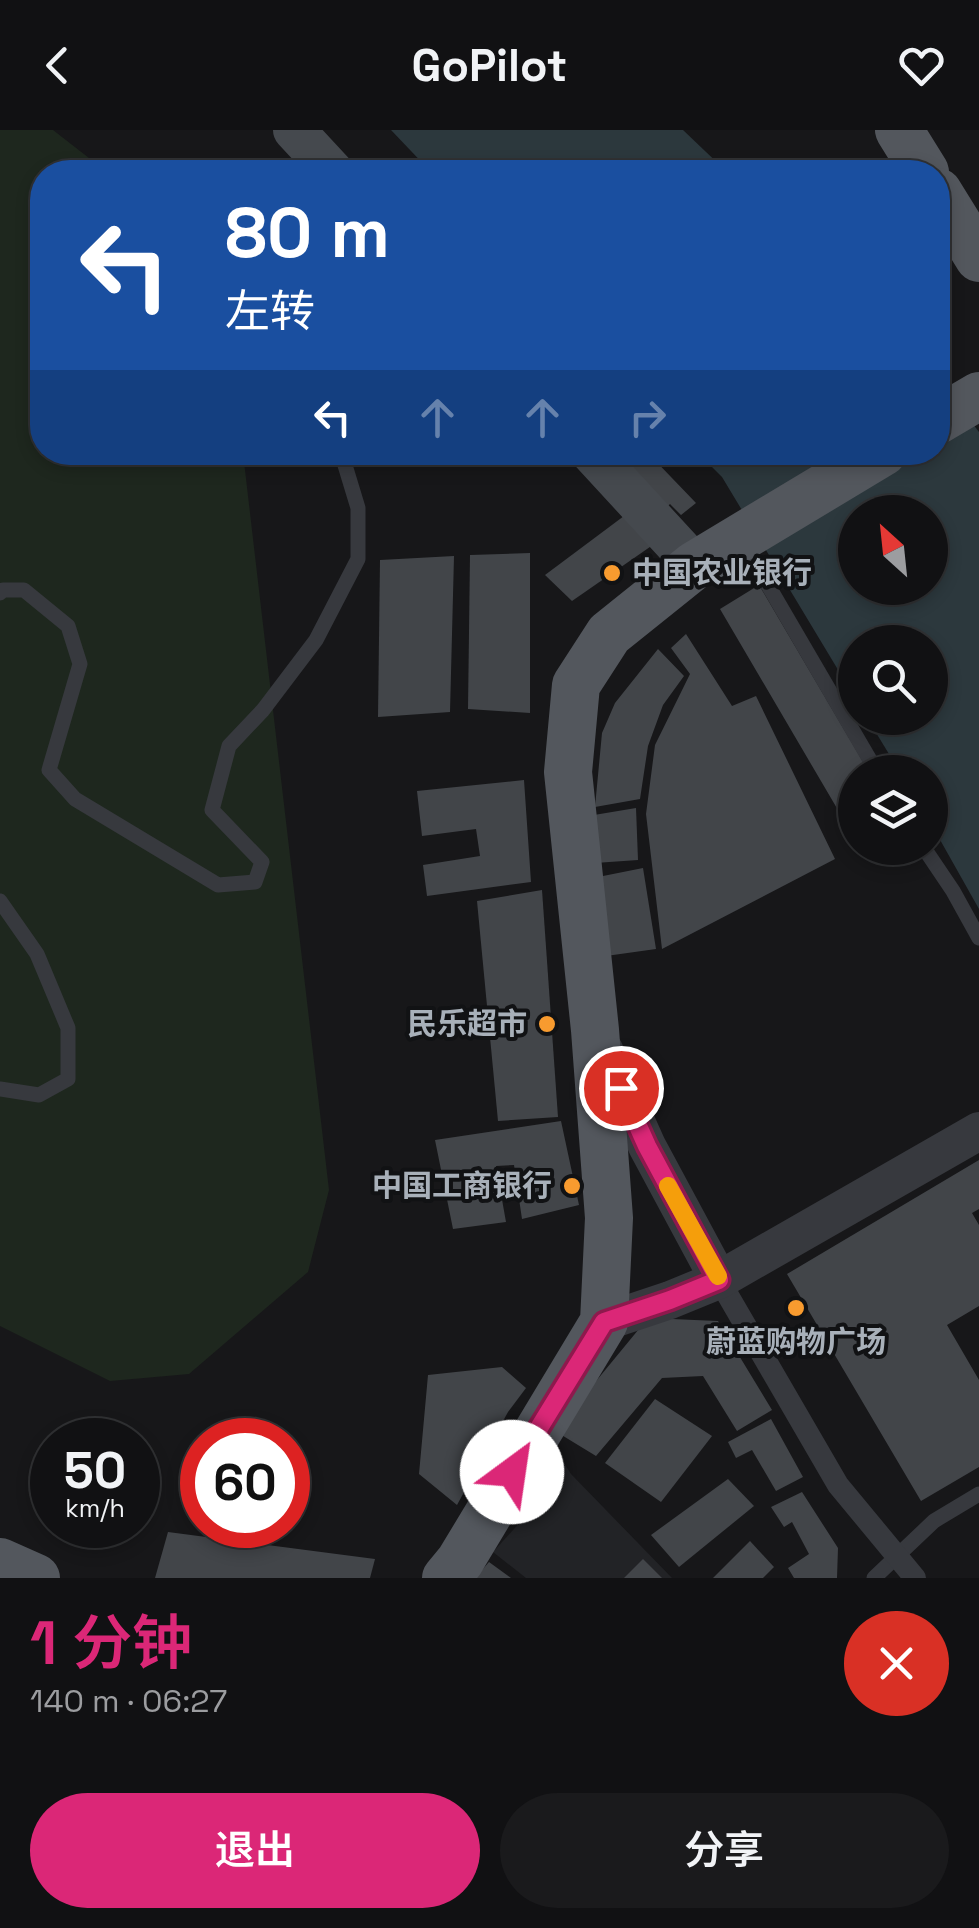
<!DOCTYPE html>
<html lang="zh">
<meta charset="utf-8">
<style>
body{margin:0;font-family:"Space Grotesk","Noto Sans SC",sans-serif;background:#1a1a1c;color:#f1f3f6;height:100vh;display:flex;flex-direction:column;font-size:38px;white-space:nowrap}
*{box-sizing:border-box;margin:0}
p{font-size:32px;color:#9c9da0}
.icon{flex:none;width:55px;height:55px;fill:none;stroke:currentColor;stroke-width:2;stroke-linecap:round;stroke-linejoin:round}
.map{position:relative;height:1448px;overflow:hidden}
.panel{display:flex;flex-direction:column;background:#111113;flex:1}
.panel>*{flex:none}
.guide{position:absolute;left:30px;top:30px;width:920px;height:305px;border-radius:40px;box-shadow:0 5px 15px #0003,0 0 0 2px #303133;background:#1a4fa0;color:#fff;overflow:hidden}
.needle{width:65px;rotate:333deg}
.fabs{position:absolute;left:838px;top:365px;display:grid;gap:20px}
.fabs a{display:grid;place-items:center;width:110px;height:110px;border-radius:50%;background:#111113;box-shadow:0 5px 15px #0003,0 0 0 2px #303133;font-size:50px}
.speed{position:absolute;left:30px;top:1288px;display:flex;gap:20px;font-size:50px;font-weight:700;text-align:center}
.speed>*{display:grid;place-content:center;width:130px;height:130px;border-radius:50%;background:#111113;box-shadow:0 5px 15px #0003,0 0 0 2px #303133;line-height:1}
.speed small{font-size:25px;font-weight:400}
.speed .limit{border:15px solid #d22;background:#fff;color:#111}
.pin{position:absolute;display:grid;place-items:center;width:85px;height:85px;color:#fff;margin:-42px;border:5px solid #fff;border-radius:50%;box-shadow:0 2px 10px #0007}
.me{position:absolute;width:110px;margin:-55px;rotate:31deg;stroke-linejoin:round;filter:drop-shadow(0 0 8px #0008)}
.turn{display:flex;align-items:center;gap:35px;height:210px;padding:0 30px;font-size:45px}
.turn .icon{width:130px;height:130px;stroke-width:2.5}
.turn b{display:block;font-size:70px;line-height:85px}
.lanes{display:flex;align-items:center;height:95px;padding:0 30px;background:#0003;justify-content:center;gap:50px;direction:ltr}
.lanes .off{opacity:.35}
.round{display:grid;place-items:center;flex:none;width:105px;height:105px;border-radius:52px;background:#1a1a1c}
.head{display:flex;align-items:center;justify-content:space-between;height:170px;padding:0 30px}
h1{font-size:60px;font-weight:600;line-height:75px;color:#db2777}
.cta{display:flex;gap:20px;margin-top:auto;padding:20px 30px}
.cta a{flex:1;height:115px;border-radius:60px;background:#db2777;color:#fff;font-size:40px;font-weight:600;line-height:115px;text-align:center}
.cta a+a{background:#1a1a1c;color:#f1f3f6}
header{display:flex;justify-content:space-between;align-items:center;height:130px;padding:0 30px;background:#111113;font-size:45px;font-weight:600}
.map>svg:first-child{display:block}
</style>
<header><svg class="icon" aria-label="back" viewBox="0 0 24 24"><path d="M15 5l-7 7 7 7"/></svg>GoPilot<svg class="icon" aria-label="heart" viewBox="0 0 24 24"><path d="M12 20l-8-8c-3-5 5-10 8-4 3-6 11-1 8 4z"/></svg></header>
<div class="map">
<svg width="979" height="1448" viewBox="0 0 979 1448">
<rect width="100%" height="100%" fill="#171719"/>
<polygon fill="#222326" points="557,1322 571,1344 672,1448 526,1448 493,1422 523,1389"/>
<polygon fill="#1e271e" points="0,0 53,0 107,42 42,42 42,322 243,323 329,1060 308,1142 189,1244 110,1251 0,1196"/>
<g fill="#2c383d" fill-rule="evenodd">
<polygon points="391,0 683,0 727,42 431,42"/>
<path d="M938 248 979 302V779L930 692V642H900L867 588H930V512H855V568L722 347 698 323 938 322ZM855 382H930V458H855Z"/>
</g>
<g fill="#424549">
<polygon points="616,322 647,322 696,373 681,385 670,374 665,379"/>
<polygon points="632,380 660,410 572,471 545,445"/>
<polygon points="530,423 530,583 468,579 470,425"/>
<polygon points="454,426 450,582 378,587 380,430"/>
<polygon points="759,455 869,642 855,642 855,709 720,479"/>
<polygon points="686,504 732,576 756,566 835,729 662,819 646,684 655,615 690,544 671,518"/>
<polygon points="658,519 684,546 663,575 648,616 640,669 595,677 602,603 615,573"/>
<polygon points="524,650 531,752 427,766 423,735 480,726 476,699 422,706 417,661"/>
<polygon points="636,678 638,730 595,733 594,685"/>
<polygon points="643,738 656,819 606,826 593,748"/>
<polygon points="542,760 558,987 498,991 477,771"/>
<polygon points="561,991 579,1075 522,1089 514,1035 496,1036 506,1092 453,1099 435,1010"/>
<polygon points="979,1030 979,1079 972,1083 979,1095 979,1176 947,1195 979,1250 979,1337 921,1371 787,1144"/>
<polygon points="648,1188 718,1191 772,1280 737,1301 703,1246 662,1248 596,1326 555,1301"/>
<polygon points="502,1237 526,1258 508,1282 457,1375 419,1344 428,1245"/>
<polygon points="655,1269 712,1306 661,1372 605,1333"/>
<polygon points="771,1289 803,1347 776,1361 752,1320 736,1328 728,1312"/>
<polygon points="728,1349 754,1376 679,1437 651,1405"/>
<polygon points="802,1362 838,1418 837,1448 794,1448 788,1438 809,1424 792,1392 784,1397 771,1377"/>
<polygon points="168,1402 375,1429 370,1448 155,1448"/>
<polygon points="750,1411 774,1437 763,1448 713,1448"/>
<polygon points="643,1429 662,1448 624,1448"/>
<polygon points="489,1432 511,1448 475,1448"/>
</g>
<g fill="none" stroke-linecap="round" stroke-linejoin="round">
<g stroke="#37393e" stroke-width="15">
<polyline points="744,414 877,642"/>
<polyline points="0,463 3,460 24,460 68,496 80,534 49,640 75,669 218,755 255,752 262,732 212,680 229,616 263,580 316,510 358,429 358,378 341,322"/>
<polyline points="924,718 953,761 979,808"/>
<polyline points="0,771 37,824 68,898 68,949 39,965 0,959"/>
<polyline points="874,1448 934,1391 979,1364"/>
</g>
<polyline stroke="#37393e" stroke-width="22" points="719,1150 838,1355 915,1448"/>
<g stroke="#37393e" stroke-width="38">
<polyline points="604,920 647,1016 719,1150"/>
<polyline points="604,1192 670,1170 719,1150 979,1001"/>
</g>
<g stroke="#45494e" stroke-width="42">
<polyline points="294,0 333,42"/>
<polyline points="591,322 695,435"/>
</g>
<g stroke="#53575d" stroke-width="48">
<polyline points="899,0 925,42"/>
<polyline points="938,62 979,128"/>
<polyline points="938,290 979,266"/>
<polyline points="0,1432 36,1448"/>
<polyline points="446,1448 460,1431 604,1192 609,1088 595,900 568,642 576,555 609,504 695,435 883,322"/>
</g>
</g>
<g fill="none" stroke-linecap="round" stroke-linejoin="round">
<defs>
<polyline id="route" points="512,1342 604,1192 670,1170 719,1150 647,1016 621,958"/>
</defs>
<use href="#route" stroke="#8e194d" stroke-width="25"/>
<use href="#route" stroke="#db2777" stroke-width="18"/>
<polyline stroke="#f59e0b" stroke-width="18" points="668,1056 718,1146"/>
</g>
<g fill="#f89b2f" stroke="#111214" stroke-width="4">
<circle cx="612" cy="443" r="10"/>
<circle cx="547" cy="894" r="10"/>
<circle cx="572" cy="1056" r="10"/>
<circle cx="796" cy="1178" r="10"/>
</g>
<g text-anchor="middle" stroke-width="8" stroke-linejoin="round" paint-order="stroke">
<g font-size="30" font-weight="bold" fill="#a8b0b9" stroke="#111214" text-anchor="end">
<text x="632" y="453" text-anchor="start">中国农业银行</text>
<text x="527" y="904">民乐超市</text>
<text x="552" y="1066">中国工商银行</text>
<text x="796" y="1222" text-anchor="middle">蔚蓝购物广场</text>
</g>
</g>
</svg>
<div class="fabs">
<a><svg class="needle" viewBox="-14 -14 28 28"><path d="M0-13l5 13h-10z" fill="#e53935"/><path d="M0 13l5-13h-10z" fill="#9c9da0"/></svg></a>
<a><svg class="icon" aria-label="search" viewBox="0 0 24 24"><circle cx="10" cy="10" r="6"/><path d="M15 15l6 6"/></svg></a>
<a><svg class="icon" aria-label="layers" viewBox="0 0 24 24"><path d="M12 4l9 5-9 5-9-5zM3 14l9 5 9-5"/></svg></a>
</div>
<div class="speed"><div>50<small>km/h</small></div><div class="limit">60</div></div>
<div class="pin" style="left:621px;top:958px;background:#d93025"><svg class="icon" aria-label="arrive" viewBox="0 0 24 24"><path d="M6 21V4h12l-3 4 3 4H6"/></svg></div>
<svg class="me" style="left:512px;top:1342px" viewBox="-20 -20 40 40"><circle r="19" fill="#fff"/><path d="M0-13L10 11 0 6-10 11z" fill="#db2777"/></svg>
<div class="guide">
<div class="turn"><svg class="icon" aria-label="left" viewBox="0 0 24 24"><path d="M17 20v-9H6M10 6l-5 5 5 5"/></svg><div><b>80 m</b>左转</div></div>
<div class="lanes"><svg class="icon" aria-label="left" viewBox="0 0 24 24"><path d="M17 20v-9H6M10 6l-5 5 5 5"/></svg><svg class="icon off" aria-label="ahead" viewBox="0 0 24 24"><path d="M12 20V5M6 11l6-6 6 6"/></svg><svg class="icon off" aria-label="ahead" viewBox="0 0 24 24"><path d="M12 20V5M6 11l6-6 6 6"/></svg><svg class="icon off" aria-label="right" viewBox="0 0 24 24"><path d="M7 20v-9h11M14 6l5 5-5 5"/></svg></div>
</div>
</div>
<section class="panel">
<div class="head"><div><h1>1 分钟</h1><p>140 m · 06:27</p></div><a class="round" style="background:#d93025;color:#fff"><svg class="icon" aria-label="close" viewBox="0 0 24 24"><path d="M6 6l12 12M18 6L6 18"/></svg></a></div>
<div class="cta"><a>退出</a><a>分享</a></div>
</section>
